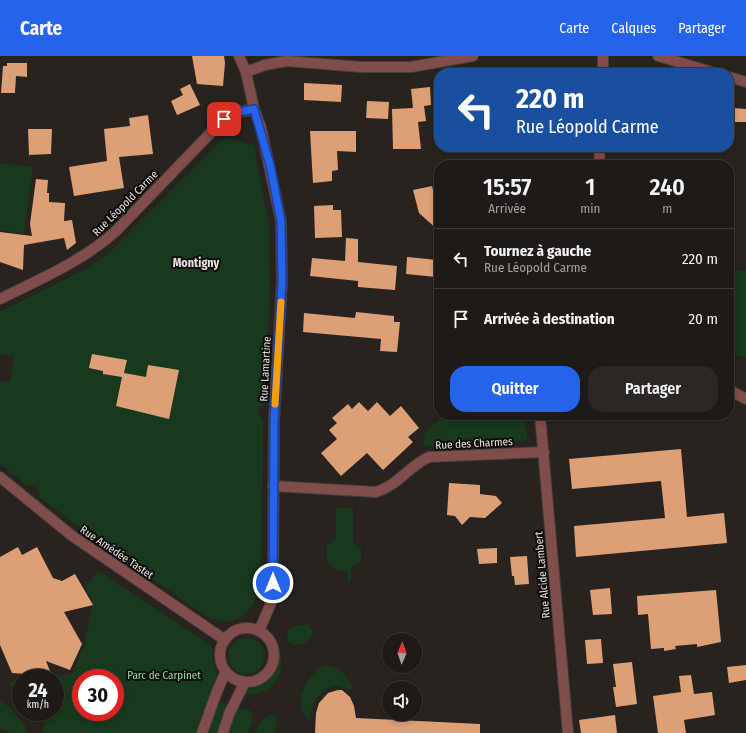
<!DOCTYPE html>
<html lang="fr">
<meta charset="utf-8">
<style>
body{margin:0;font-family:"Fira Sans Condensed",sans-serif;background:#2b2724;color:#f1f3f6;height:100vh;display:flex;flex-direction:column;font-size:15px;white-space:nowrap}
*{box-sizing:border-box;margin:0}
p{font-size:13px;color:#a1a1a1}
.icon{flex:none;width:22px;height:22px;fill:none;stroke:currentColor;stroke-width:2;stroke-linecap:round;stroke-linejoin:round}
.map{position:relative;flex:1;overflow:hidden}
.panel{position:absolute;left:434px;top:104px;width:300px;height:260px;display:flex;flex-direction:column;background:#1e1a17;border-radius:16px;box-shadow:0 2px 6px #0003,0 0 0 1px #3c3836}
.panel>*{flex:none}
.banner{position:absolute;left:434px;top:12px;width:300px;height:84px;border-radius:16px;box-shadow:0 2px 6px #0003,0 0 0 1px #3c3836;background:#1a4fa0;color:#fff;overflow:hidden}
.needle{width:26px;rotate:2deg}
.tools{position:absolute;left:382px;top:577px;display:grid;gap:8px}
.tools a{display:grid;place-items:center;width:40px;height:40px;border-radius:50%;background:#1e1a17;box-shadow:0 2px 6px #0003,0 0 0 1px #3c3836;font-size:20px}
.speed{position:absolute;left:12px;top:613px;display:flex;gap:8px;font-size:20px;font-weight:700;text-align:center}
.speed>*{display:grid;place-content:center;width:52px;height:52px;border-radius:50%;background:#1e1a17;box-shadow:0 2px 6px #0003,0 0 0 1px #3c3836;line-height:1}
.speed small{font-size:10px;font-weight:400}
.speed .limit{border:6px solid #d22;background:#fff;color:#111}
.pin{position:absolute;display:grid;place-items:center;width:34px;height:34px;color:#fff;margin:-17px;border-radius:8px;box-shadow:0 2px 6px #0006}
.me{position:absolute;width:44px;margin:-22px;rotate:0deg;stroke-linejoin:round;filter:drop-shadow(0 0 3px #0008)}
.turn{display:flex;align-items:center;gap:14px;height:84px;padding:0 16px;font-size:18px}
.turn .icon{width:52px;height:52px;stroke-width:2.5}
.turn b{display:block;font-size:28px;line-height:34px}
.eta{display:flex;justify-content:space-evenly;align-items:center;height:68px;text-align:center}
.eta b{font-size:24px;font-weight:600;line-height:28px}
.action{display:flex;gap:8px;margin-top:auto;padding:8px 16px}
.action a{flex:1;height:46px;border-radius:16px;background:#2563eb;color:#fff;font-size:16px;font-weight:600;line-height:46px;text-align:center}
.action a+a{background:#2b2724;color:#f1f3f6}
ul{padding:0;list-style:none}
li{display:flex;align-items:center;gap:12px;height:60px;padding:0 16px;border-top:1px solid #3c3836}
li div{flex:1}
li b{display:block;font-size:15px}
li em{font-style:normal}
header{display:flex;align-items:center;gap:24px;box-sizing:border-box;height:56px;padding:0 20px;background:#2563eb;color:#fff}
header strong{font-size:19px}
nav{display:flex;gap:22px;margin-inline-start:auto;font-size:14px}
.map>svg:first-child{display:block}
</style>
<header>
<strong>Carte</strong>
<nav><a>Carte</a><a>Calques</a><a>Partager</a></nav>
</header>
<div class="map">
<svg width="746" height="677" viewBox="0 0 746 677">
<rect width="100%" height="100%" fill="#28231f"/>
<g fill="#18391e" fill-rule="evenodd">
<path d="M225 81 254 89 269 171 270 240 263 350 259 352 258 359 263 364 261 530C253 557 235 575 206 560L94 482 39 441V435L30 428 26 430 0 407V325L10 326 14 301 0 298V256L86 213 111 195Z"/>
<polygon points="0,107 33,111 24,178 0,174"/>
<polygon points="729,213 746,215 746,301 729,299"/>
<polygon points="444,359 525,359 527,385 423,390 425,376"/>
<polygon points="336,452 353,452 353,486 361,492 361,505 352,511 351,526 348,526 348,515 336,514 326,505 327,488 336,483"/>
<path d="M98 515 212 590 213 604 217 619 203 656 197 677H43C43 668 47 663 52 656H55V622H44L45 620 71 618 73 616 84 589 93 549 85 531ZM81 622H115V656H81Z"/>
<polygon points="297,569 308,569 312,574 313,579 305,587 294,589 287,585 288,574"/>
<circle cx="246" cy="600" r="18"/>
<path d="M277 592 280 594C285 611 279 631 260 637 254 639 247 638 241 639 246 634 251 633 258 630 273 622 277 608 277 592Z"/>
<path d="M326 609C339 611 348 620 352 632L350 634 335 630C318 635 312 647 310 665 289 651 307 616 326 609Z"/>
<path d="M21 623V643C14 640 10 635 9 628L12 625Z"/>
<path d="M0 645C14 652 21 664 28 677H10L0 672Z"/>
<polygon points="217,645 227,649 219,677 207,677"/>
<polygon points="237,652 248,653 252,657 253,664 248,677 228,677"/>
<path d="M270 659 275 660 277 664 274 677H256C258 667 261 664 270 659Z"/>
</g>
<g fill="#dda076">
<polygon points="192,0 224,0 225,7 223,30 197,28"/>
<polygon points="7,7 27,7 27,21 16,20 15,37 1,37 3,10 7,10"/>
<polygon points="304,27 342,29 341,46 304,44"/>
<polygon points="190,28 200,49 177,59 171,45 183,39 180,33"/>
<polygon points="430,31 431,49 424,50 426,65 418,66 421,93 393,93 392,53 413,52 411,33"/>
<polygon points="367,45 389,46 388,63 366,62"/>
<polygon points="733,52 746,53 746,66 732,66"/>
<polygon points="148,59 153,98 119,101 124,132 74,140 69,111 107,105 104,73 130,70 129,62"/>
<polygon points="28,73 52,73 51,98 29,99"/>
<polygon points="310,75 356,75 356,96 337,95 338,114 332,115 332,125 313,127"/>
<polygon points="36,123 48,124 47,137 49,137 49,146 65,147 64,165 72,164 76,187 67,194 64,182 24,189 23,214 0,206 0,176 32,180 30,168"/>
<polygon points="432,130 436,146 439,149 439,175 419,157 413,134"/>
<polygon points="333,149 333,154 341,154 342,181 315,182 314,150"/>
<polygon points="346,182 358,183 358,206 397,210 395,234 358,231 358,225 310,220 312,202 345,205"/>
<polygon points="407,201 437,204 436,221 406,218"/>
<polygon points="356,256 394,260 394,266 400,266 397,296 380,295 381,283 303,276 304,257 355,262"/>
<polygon points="92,298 127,304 124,317 146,321 148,309 179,314 169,363 116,350 122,321 103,318 103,315 89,312"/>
<polygon points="359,346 368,355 377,346 390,360 401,350 419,372 408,381 413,386 383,414 367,397 341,420 321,397 337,383 329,374 337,367 332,362 348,348 352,353"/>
<polygon points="681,393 687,461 724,457 727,487 576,501 574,470 665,462 661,425 572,433 569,403"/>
<polygon points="449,427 480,429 480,438 496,440 502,447 485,462 470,461 462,469 455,460 447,459"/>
<polygon points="18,491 22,499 37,491 53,522 62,525 75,518 93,549 64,556 82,588 70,614 46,605 52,620 12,617 0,589 0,501"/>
<polygon points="497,492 497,507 479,508 477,493"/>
<polygon points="527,500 529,528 515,529 514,520 512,520 510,501"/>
<polygon points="610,532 612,558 593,559 590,534"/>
<polygon points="716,534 721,586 697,591 697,588 675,590 676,593 664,595 664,592 651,593 648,558 638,559 637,540"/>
<polygon points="601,583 603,607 587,608 585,584"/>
<polygon points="632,606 637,648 616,651 613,631 616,631 613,608"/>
<polygon points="746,609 746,624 729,627 727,611"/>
<polygon points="691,619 694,638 712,636 715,659 684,664 686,677 658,677 653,640 681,636 679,620"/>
<polygon points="338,634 342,634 350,641 354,650 356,662 480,668 480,677 315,677 316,657 319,647 328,637"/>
<polygon points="615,659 617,677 581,677 579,664"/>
</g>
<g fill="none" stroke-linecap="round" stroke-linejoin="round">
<defs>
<g id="minor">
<polyline points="239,0 246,16 254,53 261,72 281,165 282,226 274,366 273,537 271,547 259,575"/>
<polyline points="658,0 715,17"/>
<polyline points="246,16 265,9 286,5 361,11 411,11 473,0"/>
<polyline points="603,17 603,0"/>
<polyline points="729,21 746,26"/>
<polyline points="599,109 600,91"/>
<path d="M0 243C40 223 81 206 115 176L224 63 238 56 254 53"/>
<polyline points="729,334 746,343"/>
<polyline points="540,359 568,677"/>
<polyline points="0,421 71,479 225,584"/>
<path d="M273 430 376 436C397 430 409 410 429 401L544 396"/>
<circle cx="247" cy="599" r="27"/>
<polyline points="202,677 216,638 225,617"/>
<polyline points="223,677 229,658 245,626"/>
</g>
</defs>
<use href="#minor" stroke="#433e3a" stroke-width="12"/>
<use href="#minor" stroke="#804d4c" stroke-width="10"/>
</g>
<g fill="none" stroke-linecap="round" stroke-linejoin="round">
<defs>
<polyline id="route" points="224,63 238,56 254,53 270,109 281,165 282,226 274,366 273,527"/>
</defs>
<use href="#route" stroke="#184099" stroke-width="10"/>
<use href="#route" stroke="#2563eb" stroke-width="7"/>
<polyline stroke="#f59e0b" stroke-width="7" points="275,348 281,246"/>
</g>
<g text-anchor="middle" stroke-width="4" stroke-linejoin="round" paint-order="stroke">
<g font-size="11" fill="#e8e4e2" stroke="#0f0d0b">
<text transform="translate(125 147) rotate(-45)" y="4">Rue Léopold Carme</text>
<text transform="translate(265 313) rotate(-87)" y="4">Rue Lamartine</text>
<text transform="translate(474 387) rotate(-3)" y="4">Rue des Charmes</text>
<text transform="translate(117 496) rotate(34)" y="4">Rue Amédée Tastet</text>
<text transform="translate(542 519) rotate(-95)" y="4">Rue Alcide Lambert</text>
</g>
<g font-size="11" fill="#94e39f" stroke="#0f0d0b">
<text x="164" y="623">Parc de Carpinet</text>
</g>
<g font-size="12" font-weight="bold" fill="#e8e4e2" stroke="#0f0d0b">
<text x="196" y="211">Montigny</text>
</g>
</g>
</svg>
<div class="tools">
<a><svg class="needle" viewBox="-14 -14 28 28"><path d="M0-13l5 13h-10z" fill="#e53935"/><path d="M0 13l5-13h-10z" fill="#a1a1a1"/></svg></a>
<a><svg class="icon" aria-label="sound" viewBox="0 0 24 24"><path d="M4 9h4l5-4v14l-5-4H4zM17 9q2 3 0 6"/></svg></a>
</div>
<div class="speed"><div>24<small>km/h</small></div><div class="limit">30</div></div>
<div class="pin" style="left:224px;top:63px;background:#d93025"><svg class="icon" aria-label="arrive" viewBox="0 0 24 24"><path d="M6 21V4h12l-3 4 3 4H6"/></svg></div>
<svg class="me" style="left:273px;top:527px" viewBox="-20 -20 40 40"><circle r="17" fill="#2563eb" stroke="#fff" stroke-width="3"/><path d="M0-11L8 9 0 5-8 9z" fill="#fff"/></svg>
<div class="banner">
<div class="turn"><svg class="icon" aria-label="left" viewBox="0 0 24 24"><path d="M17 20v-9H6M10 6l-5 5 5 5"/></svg><div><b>220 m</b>Rue Léopold Carme</div></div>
</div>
<section class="panel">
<div class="eta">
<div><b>15:57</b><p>Arrivée</p></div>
<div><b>1</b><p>min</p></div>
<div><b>240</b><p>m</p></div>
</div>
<ul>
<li><svg class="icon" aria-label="left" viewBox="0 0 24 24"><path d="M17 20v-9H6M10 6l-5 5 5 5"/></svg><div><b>Tournez à gauche</b><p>Rue Léopold Carme</p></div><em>220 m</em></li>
<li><svg class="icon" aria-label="arrive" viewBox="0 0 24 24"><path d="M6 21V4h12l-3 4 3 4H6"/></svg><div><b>Arrivée à destination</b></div><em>20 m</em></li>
</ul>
<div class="action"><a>Quitter</a><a>Partager</a></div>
</section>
</div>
